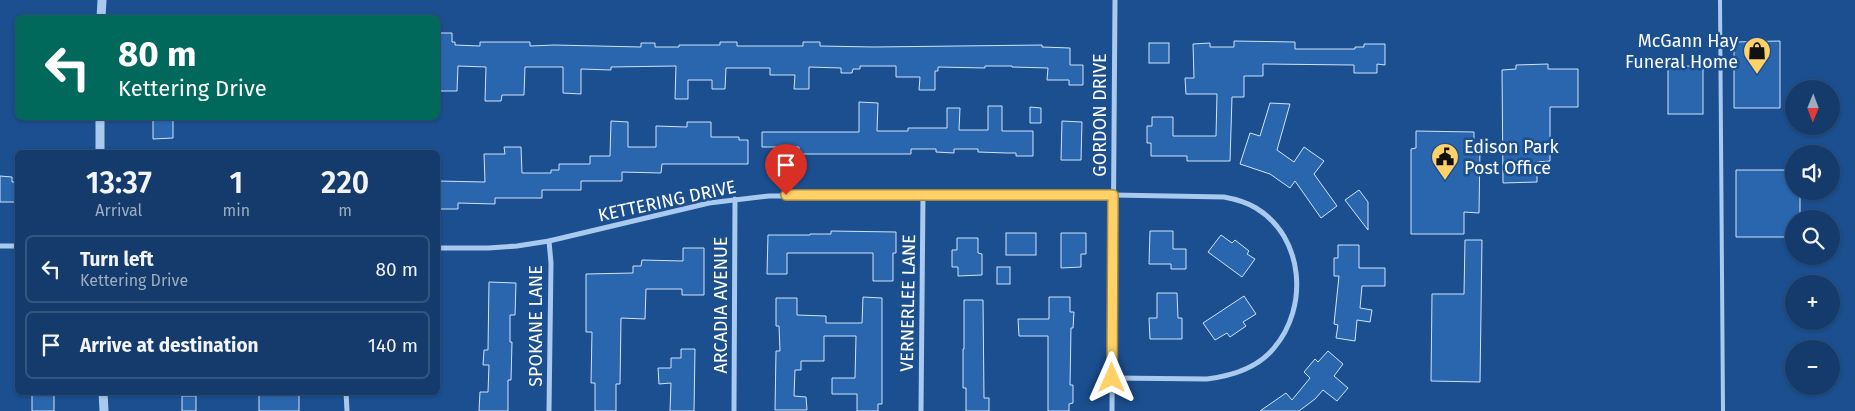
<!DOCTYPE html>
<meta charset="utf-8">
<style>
body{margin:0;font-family:"Fira Sans",sans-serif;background:#1d4271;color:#f1f3f6;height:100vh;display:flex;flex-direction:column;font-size:19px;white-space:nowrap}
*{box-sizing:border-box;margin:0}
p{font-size:16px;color:#9dadc1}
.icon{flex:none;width:28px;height:28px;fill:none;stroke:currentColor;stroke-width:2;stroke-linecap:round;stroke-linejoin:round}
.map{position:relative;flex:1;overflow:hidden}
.panel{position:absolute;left:15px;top:150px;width:425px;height:245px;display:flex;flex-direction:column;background:#143b6b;border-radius:8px;box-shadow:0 1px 4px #0004,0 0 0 1px #33557e}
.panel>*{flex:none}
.guide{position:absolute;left:15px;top:15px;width:425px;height:105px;border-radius:8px;box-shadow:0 1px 4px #0004,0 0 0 1px #33557e;background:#00695c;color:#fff;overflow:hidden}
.needle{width:32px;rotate:181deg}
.buttons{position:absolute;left:1785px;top:80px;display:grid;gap:10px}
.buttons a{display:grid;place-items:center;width:55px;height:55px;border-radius:50%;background:#143b6b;box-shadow:0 1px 4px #0004,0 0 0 1px #33557e;font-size:25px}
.pin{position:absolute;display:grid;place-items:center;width:42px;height:42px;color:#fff;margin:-51px -21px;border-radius:50% 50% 50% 0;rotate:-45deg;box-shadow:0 0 5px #0007}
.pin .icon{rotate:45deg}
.me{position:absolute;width:55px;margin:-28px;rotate:0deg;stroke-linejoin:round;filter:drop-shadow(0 0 4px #0008)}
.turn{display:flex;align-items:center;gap:18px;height:105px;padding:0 20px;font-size:22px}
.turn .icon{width:65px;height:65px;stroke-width:2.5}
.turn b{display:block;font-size:35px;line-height:42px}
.eta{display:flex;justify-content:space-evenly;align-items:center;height:85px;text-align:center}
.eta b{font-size:30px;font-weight:600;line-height:35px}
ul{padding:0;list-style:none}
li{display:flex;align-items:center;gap:15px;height:68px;margin:0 10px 8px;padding:0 10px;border:2px solid #33557e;border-radius:8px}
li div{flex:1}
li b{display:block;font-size:19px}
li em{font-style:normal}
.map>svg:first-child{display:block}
</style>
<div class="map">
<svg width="1855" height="411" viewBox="0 0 1855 411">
<rect width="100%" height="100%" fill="#1b4f8f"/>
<g fill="#2a66ad" stroke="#cfe3fa">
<polygon points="438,33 452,33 452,42 455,42 455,45 480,46 480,42 530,42 530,46 554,45 641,47 641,43 655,43 655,47 679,47 679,45 720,45 720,42 737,42 737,46 803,46 803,42 820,42 820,46 874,47 1042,45 1042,47 1070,48 1070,65 1083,65 1083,85 1069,85 1069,80 1047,80 1048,68 1012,67 1012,66 985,66 985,68 938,67 938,71 935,71 935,90 919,90 920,77 896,77 896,66 860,66 860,69 853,69 852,73 841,73 841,68 809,67 809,89 794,89 795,75 770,75 770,68 726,68 725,89 712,89 712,80 688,80 688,99 675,99 676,66 611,67 611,70 581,69 581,94 563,93 563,67 525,67 524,95 502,95 501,101 485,101 486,67 458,66 457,91 438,91"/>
<polygon points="1234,41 1295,42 1295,49 1355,49 1355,47 1364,47 1364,44 1385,44 1385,65 1377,64 1377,73 1354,73 1354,65 1263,64 1263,76 1244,76 1244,97 1232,97 1230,161 1187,161 1187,156 1151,156 1151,143 1147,143 1147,126 1152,126 1152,117 1173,117 1173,136 1216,136 1217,94 1186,94 1185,78 1194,78 1193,44 1210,43 1210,47 1234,47"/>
<polygon points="1780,41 1780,108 1734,108 1734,42"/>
<rect x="1149" y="43" width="20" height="20"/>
<polygon points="1548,64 1548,69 1578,69 1578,107 1550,107 1550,161 1537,162 1537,182 1503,183 1502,70 1516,69 1516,65"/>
<rect x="1668" y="66" width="35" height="48"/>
<polygon points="859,102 878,103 877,131 908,131 908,128 947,128 947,108 960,108 959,130 988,130 988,106 1002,106 1002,131 1033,131 1033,156 1016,156 1016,153 1007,153 978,152 978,149 954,149 954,153 936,152 936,149 911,149 911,154 799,154 799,147 762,147 762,132 859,132"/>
<polygon points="1270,103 1290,104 1277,150 1294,162 1304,147 1324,161 1314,174 1337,206 1321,218 1295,181 1290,188 1270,174 1240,164 1250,133 1260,136"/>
<polygon points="1030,107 1041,108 1041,123 1030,123"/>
<polygon points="153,118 173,118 173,138 153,139"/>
<polygon points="611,121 628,122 628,147 656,147 656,126 687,127 687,122 711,122 711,137 739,137 739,140 748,140 748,164 662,164 661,173 622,172 622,181 581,181 581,190 542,190 542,198 495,198 495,204 458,203 458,209 438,209 438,181 485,182 484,154 505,154 504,147 521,147 522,173 551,173 551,170 559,170 559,164 590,164 590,156 610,156"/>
<polygon points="1062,121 1082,122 1081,160 1061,160"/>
<polygon points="1416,131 1474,132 1474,147 1480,147 1479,213 1464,212 1464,234 1411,234 1411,149 1416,148"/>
<polygon points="1736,170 1794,170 1794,191 1800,191 1800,219 1794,219 1794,237 1736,237"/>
<polygon points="0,176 12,177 12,182 15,182 15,202 0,202"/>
<polygon points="1359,190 1368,202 1368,230 1345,200"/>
<polygon points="831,231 896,232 896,253 893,253 893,281 873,281 873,253 787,253 787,274 767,274 768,235 810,235 810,234 831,234"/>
<polygon points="1150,231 1173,231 1173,249 1186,249 1186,269 1171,269 1171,264 1149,264"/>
<rect x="1006" y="233" width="30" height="22"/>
<polygon points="1061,233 1086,233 1086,254 1081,254 1081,267 1061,268"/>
<polygon points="1221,235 1232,243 1235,240 1249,251 1247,254 1255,259 1242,277 1208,252"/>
<polygon points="957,238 978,238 978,253 982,254 982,275 958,276 958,267 952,267 952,250 957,250"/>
<polygon points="1465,240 1482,240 1480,382 1431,381 1432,294 1464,294"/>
<polygon points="1338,245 1359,245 1359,268 1385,268 1385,286 1362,286 1360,308 1372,310 1370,322 1357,320 1355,341 1336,338 1338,325 1334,324 1339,276 1334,276 1334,258 1338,258"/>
<polygon points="683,248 704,248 704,295 682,295 682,289 646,289 645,319 621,318 620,384 616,384 616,411 595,411 595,383 591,383 592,332 586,332 586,274 633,273 633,266 641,266 642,260 683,261"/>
<rect x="997" y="267" width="13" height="17"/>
<polygon points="489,282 516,283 515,315 510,315 510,342 512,342 511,380 508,380 508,411 479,411 480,392 488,392 489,365 483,365 484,350 488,350"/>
<polygon points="1157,293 1177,293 1178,318 1182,318 1182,339 1150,339 1149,318 1157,318"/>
<polygon points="1244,296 1256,314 1243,322 1246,326 1230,337 1227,333 1215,340 1203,323"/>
<polygon points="863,297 882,298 882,404 878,404 878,411 857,411 857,394 832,394 832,378 855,378 856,336 824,336 824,361 801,361 801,370 795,370 794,396 806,397 807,410 775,410 776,351 780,351 779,326 776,326 776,298 797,298 797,315 826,316 826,323 862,323"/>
<polygon points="1049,297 1070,297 1070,312 1074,312 1073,328 1071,328 1070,385 1073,385 1073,403 1069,404 1069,411 1048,411 1048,336 1019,336 1018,319 1049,319"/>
<polygon points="964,300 983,300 984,398 989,398 989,411 966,411 966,388 963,388 963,349 964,349"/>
<polygon points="681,349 695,349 694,411 670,411 671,383 659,384 658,368 671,368 671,358 681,358"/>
<polygon points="1328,351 1343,364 1334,376 1348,388 1337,401 1323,390 1315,399 1299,411 1260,411 1286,393 1292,400 1310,378 1304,372 1315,359 1318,362"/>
<rect x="32" y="392" width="22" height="19"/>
<rect x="259" y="392" width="40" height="19"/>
<rect x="182" y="396" width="14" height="15"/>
</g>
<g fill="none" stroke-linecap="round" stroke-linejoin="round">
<polyline stroke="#a9c9ee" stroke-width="4" points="1720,0 1723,411"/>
<g stroke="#a9c9ee" stroke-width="5">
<polyline points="549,241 551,263 549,411"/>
<polyline points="0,246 18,246"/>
<path d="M438 248H488L517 246 549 241 709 203 769 196 1113 195 1224 197C1235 199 1246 202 1256 208 1304 237 1309 307 1274 348 1258 368 1231 376 1207 379L1112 378"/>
<polyline points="346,392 347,411"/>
<polyline points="734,411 735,199"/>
<polyline points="921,411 923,195"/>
<polyline points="1112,411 1115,0"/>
</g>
<g stroke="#a9c9ee" stroke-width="9">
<polyline points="101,18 102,0"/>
<polyline points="100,152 100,118"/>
<polyline points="103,392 104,411"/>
</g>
</g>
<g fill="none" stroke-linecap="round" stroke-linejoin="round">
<defs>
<polyline id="route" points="786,195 1113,195 1112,378"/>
</defs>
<use href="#route" stroke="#a68842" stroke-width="12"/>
<use href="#route" stroke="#ffd166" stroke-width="9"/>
</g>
<defs>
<symbol id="shop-pin" viewBox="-11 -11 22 30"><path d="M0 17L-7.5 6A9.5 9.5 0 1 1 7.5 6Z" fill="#ffd166" stroke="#1b4f8f"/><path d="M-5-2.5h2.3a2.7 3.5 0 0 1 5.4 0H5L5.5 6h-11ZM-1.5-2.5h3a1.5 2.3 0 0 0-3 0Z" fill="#111"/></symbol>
<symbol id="civic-pin" viewBox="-11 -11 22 30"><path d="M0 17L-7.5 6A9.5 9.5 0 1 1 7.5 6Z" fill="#ffd166" stroke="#1b4f8f"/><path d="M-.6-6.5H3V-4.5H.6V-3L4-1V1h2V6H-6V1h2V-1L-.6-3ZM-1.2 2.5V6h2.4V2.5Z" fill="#111"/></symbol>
</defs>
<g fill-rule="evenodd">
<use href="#shop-pin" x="1741" y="35" width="32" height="43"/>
<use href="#civic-pin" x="1429" y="141" width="32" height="43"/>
</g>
<g text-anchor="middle" stroke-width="5" stroke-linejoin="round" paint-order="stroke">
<g font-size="18" fill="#fff" stroke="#1b4f8f" text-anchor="end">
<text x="1738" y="47">McGann Hay<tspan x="1738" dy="21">Funeral Home</tspan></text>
<text x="1464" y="153" text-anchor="start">Edison Park<tspan x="1464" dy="21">Post Office</tspan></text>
</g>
<g font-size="18" fill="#fff" stroke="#1b4f8f">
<text transform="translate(1100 115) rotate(-90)" y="6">GORDON DRIVE</text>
<text transform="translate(667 201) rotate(-12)" y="6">KETTERING DRIVE</text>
<text transform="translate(908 303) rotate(-89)" y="6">VERNERLEE LANE</text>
<text transform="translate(721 305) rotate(-90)" y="6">ARCADIA AVENUE</text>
<text transform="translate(536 326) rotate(-90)" y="6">SPOKANE LANE</text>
</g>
</g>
</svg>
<div class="buttons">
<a><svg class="needle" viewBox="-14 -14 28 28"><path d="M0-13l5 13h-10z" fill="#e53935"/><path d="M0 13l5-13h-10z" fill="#9dadc1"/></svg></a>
<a><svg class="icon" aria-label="sound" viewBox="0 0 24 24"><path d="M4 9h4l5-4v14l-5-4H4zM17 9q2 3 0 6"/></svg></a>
<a><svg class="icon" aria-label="search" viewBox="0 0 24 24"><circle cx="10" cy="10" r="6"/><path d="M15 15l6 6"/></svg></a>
<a>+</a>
<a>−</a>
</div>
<div class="pin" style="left:786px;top:195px;background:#d93025"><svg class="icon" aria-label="arrive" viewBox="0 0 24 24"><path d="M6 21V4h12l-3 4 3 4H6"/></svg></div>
<svg class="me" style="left:1112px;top:378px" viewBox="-20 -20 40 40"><path d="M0-17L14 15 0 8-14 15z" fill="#ffd166" stroke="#fff" stroke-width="4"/></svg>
<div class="guide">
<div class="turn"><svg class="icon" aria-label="left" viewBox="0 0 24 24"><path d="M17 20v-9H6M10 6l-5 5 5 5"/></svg><div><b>80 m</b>Kettering Drive</div></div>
</div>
<section class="panel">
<div class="eta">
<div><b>13:37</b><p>Arrival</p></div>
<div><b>1</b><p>min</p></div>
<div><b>220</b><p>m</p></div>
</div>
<ul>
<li><svg class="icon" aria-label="left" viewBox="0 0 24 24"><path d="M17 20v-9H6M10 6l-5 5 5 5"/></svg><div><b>Turn left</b><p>Kettering Drive</p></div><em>80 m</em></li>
<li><svg class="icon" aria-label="arrive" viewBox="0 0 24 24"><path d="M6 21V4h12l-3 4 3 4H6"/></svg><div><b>Arrive at destination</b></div><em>140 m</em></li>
</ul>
</section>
</div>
